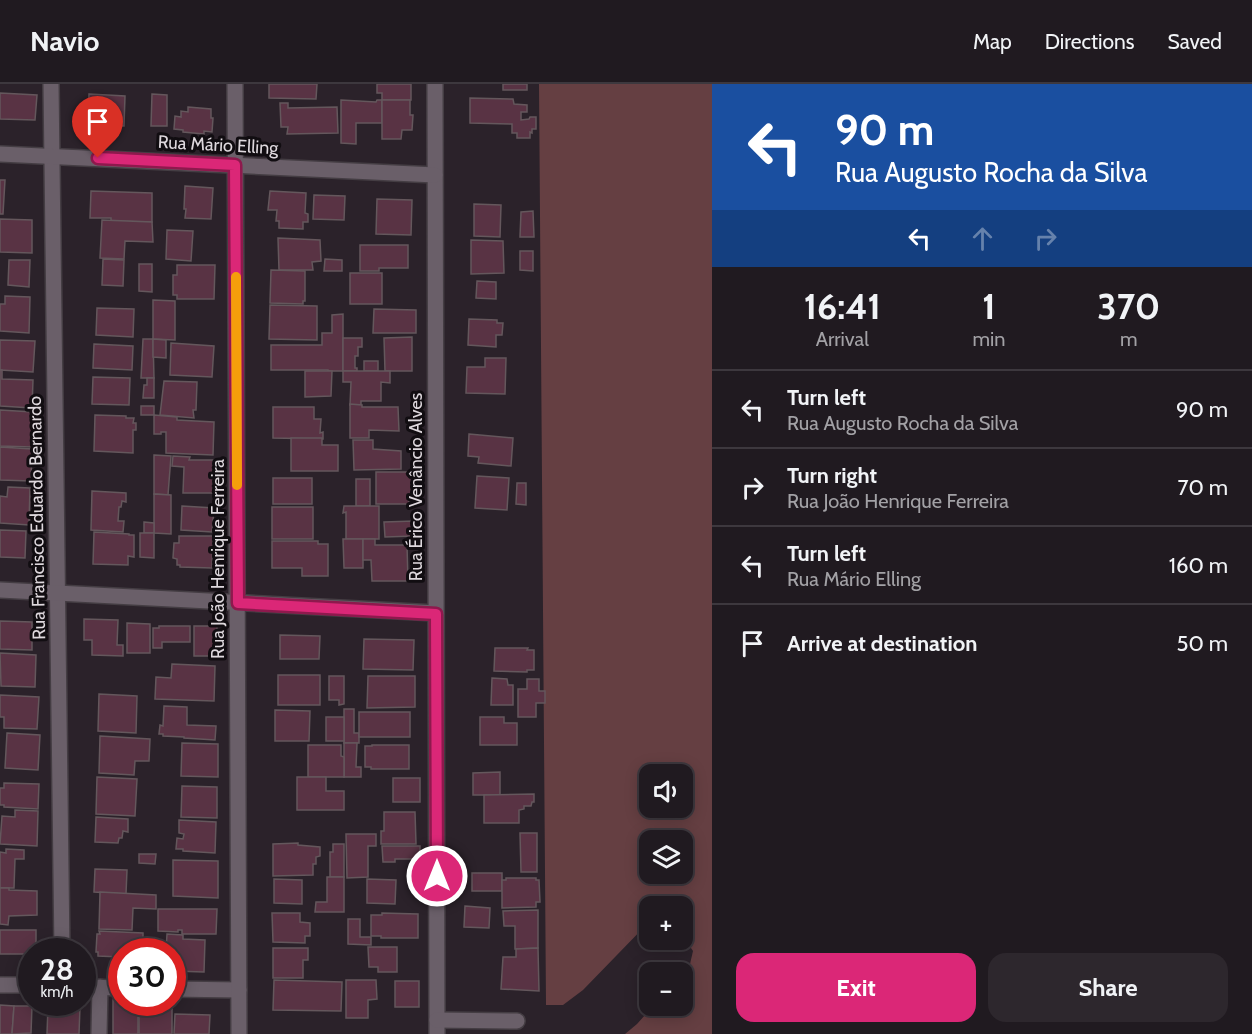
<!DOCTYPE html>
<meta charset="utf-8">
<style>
body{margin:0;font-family:Cabin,sans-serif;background:#2d272d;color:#f1f3f6;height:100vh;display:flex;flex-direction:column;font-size:22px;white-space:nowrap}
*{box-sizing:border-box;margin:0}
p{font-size:20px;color:#a2a1a5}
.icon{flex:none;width:33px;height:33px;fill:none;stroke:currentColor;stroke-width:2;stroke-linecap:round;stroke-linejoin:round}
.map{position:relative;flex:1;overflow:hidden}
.details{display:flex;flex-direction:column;background:#201a20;width:540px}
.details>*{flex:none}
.hud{background:#1a4fa0;color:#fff;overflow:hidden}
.controls{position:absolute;left:639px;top:680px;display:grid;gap:12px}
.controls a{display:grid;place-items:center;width:54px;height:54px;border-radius:12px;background:#201a20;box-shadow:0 3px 15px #0003,0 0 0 2px #3d383e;font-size:30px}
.speed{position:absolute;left:18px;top:854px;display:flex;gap:12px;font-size:30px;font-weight:700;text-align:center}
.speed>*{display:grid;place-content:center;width:78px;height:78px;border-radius:50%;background:#201a20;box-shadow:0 3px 15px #0003,0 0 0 2px #3d383e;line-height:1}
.speed small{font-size:15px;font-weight:400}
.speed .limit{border:9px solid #d22;background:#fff;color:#111}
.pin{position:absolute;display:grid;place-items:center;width:51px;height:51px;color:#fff;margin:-62px -26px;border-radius:50% 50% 50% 0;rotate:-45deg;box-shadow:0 0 6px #0007}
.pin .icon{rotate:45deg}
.me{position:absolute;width:66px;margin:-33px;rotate:0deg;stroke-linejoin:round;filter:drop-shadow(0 0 4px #0008)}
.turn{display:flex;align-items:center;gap:21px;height:126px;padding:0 24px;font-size:27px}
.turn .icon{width:78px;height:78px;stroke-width:2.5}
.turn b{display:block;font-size:42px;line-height:51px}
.lanes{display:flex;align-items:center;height:57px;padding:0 24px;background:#0003;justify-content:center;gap:30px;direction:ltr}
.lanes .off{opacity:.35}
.eta{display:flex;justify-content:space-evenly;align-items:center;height:102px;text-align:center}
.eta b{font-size:36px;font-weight:700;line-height:42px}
.primary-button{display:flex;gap:12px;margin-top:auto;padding:12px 24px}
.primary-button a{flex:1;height:69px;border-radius:18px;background:#db2777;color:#fff;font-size:24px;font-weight:700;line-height:69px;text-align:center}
.primary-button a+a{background:#2d272d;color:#f1f3f6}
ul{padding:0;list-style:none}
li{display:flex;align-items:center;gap:18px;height:78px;padding:0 24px;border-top:2px solid #3d383e}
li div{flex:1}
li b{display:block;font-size:22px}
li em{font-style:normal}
header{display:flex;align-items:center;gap:36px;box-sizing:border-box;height:84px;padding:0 30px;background:#201a20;border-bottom:2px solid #3d383e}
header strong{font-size:28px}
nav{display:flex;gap:33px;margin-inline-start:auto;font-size:21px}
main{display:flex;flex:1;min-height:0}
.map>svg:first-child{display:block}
</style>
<header>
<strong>Navio</strong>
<nav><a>Map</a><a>Directions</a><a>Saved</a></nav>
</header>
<main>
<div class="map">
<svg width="712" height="950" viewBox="0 0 712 950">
<rect width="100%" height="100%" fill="#2b222a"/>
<path fill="#653f42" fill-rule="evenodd" d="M539 0H712V950H625L637 940 654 921H682L683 888 690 880 693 867 683 852 682 822H650L649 838 583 906 563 921H546ZM650 690H682V723H650ZM650 756H682V789H650Z"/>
<g fill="#593344" stroke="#64575c" stroke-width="1.5">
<polygon points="269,0 317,0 316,15 269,14"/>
<polygon points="377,0 411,0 411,16 382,16 382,9 377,9"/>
<rect x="503" y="0" width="24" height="6"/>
<polygon points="0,9 37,11 35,36 0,35"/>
<polygon points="89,10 125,12 124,42 88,40"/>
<polygon points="152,10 167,11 167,42 151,42"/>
<polygon points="470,14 513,15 514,20 527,21 527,28 521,28 521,36 529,35 530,33 536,33 536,45 532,45 532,49 530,48 530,54 517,54 517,49 512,49 512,40 470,39"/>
<polygon points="341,16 376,18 377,16 382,16 382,39 356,39 356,60 341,59"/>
<polygon points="382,16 410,16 410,31 413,31 412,46 402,46 401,55 382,55"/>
<polygon points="280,19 288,19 288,24 337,23 338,49 287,50 288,43 281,43"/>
<polygon points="188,23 211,25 211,34 213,34 212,48 204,47 204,50 183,48 183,46 174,45 175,32 181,33 181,27 188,28"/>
<polygon points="0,96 5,96 3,130 0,130"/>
<polygon points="185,102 213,104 211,135 185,134 186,125 184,125"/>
<polygon points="91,107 152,109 152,138 111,137 111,134 90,134"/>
<polygon points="270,107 306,109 305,129 308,130 308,138 303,138 303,145 279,144 279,137 276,137 277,126 268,126"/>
<polygon points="314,111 345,112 344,136 313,135"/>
<polygon points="377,115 412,116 411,151 376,150"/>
<polygon points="474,120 501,121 500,153 474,152"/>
<polygon points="533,127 534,153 520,153 521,128"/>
<polygon points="0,135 32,136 32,169 0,168"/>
<polygon points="102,136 152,138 153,158 125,157 124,175 100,174"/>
<polygon points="167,146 193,147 191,177 166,175"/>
<polygon points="278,154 320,156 321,177 312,178 313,186 279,186"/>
<polygon points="471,156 503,157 504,189 471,190"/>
<polygon points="360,161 408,161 408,184 379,184 379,187 360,187"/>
<polygon points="520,167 533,167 533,187 520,186"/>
<polygon points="103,175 124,176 123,202 102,201"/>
<polygon points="325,175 342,176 342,187 324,187"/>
<polygon points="9,176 30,176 29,203 8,201"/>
<polygon points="139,180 152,180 152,208 139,207"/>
<polygon points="177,181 215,181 214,215 177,215 177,211 173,211 173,191 177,191"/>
<polygon points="271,186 305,187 305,217 303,217 303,220 270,219"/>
<rect x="350" y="189" width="32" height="31"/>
<polygon points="477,197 496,198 496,215 476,214"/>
<polygon points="5,212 30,213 29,249 0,247 0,220 5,220"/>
<polygon points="153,216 175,217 175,256 153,255"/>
<polygon points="270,221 317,222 317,256 269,255"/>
<polygon points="97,224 134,225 133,253 96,251"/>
<polygon points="374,225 416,226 416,249 373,249"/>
<polygon points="343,230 343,287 328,287 328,286 271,286 271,261 322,261 322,249 332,249 332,231"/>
<polygon points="469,235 497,236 497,239 503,239 502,251 496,251 496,263 468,261"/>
<polygon points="412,253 412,287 385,287 384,254"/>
<polygon points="343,254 362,254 362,263 358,263 358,272 355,272 355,284 357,284 357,287 343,287"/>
<polygon points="143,255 153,255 154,294 141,294"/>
<polygon points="153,255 166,256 166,274 153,273"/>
<polygon points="0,256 35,257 33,288 0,286"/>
<polygon points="171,259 214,262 212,293 170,291"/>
<polygon points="94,260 133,262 132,286 93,284"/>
<polygon points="485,274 506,274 505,310 466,309 467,283 485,283"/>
<rect x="364" y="277" width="14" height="10"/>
<polygon points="0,286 2,286 2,295 33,296 32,324 0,322"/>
<polygon points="305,287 332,287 331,312 305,313"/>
<polygon points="343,287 390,287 390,299 381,298 381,317 361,317 361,321 350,321 351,298 343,298"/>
<polygon points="93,293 130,294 129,321 92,320"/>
<polygon points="147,294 154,294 154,314 143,314 144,301 147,301"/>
<polygon points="164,297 197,298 196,326 193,326 194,334 160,331"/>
<polygon points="350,320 362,321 362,323 398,323 399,347 369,346 369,354 350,354"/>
<rect x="141" y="322" width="13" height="9"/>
<polygon points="273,323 314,323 314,335 321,335 320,349 323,348 323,355 273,354"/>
<polygon points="0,326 33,328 32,363 0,362"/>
<polygon points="95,331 126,332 126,334 134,334 133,339 136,339 136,346 133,346 133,369 94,367"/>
<polygon points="154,331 177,333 177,336 214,338 213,371 166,369 166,348 161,348 161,350 154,350"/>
<polygon points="469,350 513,354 511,382 478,379 479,373 468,372"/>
<polygon points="291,354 322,354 322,361 338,361 338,387 291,387"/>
<polygon points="353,356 373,356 373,365 401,367 401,385 354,386"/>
<polygon points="0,363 32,365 31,397 0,396"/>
<polygon points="154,371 171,372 168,411 154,410"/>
<polygon points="173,372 190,373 189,376 213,376 213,409 183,409 184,383 172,382"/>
<polygon points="376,388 413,388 413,410 409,410 409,420 376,420"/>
<polygon points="477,392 509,394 507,426 475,424"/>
<rect x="273" y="394" width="39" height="26"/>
<rect x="356" y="395" width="14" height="27"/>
<polygon points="517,399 526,399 526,421 516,420"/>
<polygon points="8,403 30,404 29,441 0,439 0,412 7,413"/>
<polygon points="92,407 126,409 126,418 122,417 121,423 119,423 118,437 124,437 123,448 91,446"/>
<polygon points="154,410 171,411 171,450 154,449"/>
<polygon points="182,422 214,424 212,448 181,446"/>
<polygon points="344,422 379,422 379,455 346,455 346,428 343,429"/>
<rect x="272" y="423" width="41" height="32"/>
<polygon points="414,437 414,452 385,453 384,438"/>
<polygon points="144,438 154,439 154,449 144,449"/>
<polygon points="0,446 26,447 25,474 0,473"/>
<polygon points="94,448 129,450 129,451 134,451 134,473 128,472 128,481 93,480"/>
<polygon points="140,449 154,449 154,474 140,473"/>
<polygon points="179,452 213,452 212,484 180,483 180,481 177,481 177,475 173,474 174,459 179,459"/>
<polygon points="343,455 363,455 363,484 344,484"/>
<polygon points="363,455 375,455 375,461 407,461 408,497 372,497 371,476 363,476"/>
<polygon points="272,457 318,457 318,460 328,460 328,492 302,492 302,484 272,484"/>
<polygon points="84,535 118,536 117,561 123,561 123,572 92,571 92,556 84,556"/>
<polygon points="0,537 32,538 32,566 0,565"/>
<polygon points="127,539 150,540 150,569 127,569"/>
<polygon points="159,542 190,542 190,558 162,558 162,564 153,564 153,544 159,544"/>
<rect x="194" y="542" width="23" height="30"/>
<polygon points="280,551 320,552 319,575 280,575"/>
<polygon points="364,555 414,556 413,586 363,585"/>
<polygon points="495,564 528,564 527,566 534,566 534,586 527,586 527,588 494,587"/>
<polygon points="0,569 36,571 35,603 1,602"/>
<polygon points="172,580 215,582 214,617 155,615 156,593 171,594"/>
<rect x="278" y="591" width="42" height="30"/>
<polygon points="329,592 344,592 344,620 339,621 339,616 329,616"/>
<polygon points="368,592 415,592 415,623 367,624"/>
<polygon points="492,594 507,595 508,601 513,601 513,621 491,621"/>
<polygon points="527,595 539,595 539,607 545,607 545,619 536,619 536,633 518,633 518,605 527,605"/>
<polygon points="99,610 137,612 136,649 98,647"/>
<polygon points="0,611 39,613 37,645 4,644 4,633 0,633"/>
<polygon points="164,622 187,623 187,641 216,642 215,656 184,654 184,653 163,652 163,650 159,650 160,641 163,642"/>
<polygon points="344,625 354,625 354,649 359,649 359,659 344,659"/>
<polygon points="275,626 310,627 309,657 275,657"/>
<rect x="359" y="628" width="51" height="25"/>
<rect x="326" y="633" width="18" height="24"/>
<polygon points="480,633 504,633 504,639 517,639 517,661 480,661"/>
<polygon points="7,649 40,651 38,686 5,684"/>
<polygon points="100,652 150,655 149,677 135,677 134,691 99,689"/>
<polygon points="182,659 218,660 218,693 181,692"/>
<polygon points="344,659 357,659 356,683 361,683 361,693 344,693"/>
<polygon points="308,661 341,661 341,672 344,673 344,693 308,693"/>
<polygon points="372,661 409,661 409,685 371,685 371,683 365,683 365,662 372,662"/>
<polygon points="500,688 500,711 473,711 473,689"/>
<polygon points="97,693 137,695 135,732 96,730"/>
<polygon points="297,693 326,693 326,707 344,707 344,726 297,726"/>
<rect x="393" y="694" width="27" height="24"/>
<polygon points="4,699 39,700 38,725 4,723 4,721 0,721 0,704 4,704"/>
<polygon points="182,702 217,703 217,734 181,733"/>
<polygon points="534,710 534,718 532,718 531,722 524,722 524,725 519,726 519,739 484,739 484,711"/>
<polygon points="15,726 38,727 37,762 0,760 2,732 15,733"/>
<polygon points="384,728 415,728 416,760 381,760 381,747 384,747"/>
<polygon points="96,733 128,735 128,748 123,747 122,754 119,754 118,759 95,758"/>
<polygon points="179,736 216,738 215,769 183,767 183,765 176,765 177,754 183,755 184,750 179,749"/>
<polygon points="520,749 537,749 537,788 521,788"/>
<polygon points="346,750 376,750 376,762 368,762 368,793 347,794"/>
<polygon points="298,759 298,761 320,763 320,772 316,773 316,780 313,780 313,791 273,792 273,760"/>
<polygon points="333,760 344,760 344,793 330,793 330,768 333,768"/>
<polygon points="382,762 420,762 420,775 395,775 395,778 383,778"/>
<polygon points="6,765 24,766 24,775 15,775 14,804 0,804 0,768 6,769"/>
<polygon points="139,770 156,770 155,780 139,779"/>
<polygon points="173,776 218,777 218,814 173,812"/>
<polygon points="95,785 127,786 126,810 94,808"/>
<rect x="472" y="789" width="30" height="18"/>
<polygon points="327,793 344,793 344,828 315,828 316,818 327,818"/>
<polygon points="506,794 536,794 536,796 539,796 540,818 536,818 536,823 502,824 502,796 506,796"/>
<polygon points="274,795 302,796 302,820 274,819"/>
<polygon points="367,795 396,796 395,820 367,819"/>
<polygon points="0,804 9,804 9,806 37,807 37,831 9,832 8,841 0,840"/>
<polygon points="100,808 156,811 156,825 133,824 132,846 99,845"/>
<polygon points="465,822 490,824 489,844 464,843"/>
<polygon points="158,825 217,825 216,850 182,850 182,846 178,846 178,848 158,847"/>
<polygon points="538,826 538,864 515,865 515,842 504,842 503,827"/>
<polygon points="272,829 300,829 300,838 310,839 310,852 305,852 305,859 273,858"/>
<polygon points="382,829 418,830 418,854 381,854 381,852 371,852 371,831 382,831"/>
<polygon points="348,835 360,835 360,853 371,853 371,861 348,860"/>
<polygon points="0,846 36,846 36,867 32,867 32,870 0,870"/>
<polygon points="99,847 143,849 143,867 122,867 122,888 120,887 121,873 98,872 98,868 96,868 97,850 100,850"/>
<polygon points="167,850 183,851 183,855 205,856 204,888 172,887 172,867 166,867"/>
<polygon points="368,863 397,863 397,888 378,888 378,883 369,883"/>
<polygon points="273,864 308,864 308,876 303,876 303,894 273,894"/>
<polygon points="538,864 539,907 501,905 503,873 516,873 516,865"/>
<polygon points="274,896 342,898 341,927 273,926"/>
<polygon points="346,896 376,896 377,915 368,916 368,934 346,934"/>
<rect x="395" y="897" width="24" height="26"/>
<polygon points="113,916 122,916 122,918 138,918 138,950 113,950"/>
<rect x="139" y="920" width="33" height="30"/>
<polygon points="0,921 14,922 12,950 0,950"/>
<polygon points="14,922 32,922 31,949 12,950"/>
<polygon points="48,922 80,923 79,950 47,950"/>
<polygon points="175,930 210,931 209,950 174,950"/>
</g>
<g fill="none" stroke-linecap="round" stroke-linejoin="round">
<defs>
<g id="minor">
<polyline points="51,0 62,867"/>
<polyline points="435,0 437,950"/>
<polyline points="0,70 435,91"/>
<polyline points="0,506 436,529"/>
<polyline points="0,901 32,901"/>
<polyline points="82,903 122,904"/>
<polyline points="172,905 239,906"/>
<polyline points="437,936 517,937"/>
<polyline points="99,950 100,903"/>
</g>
<polyline id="tertiary" points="235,0 239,950"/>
</defs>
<use href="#minor" stroke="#443d43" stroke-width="18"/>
<use href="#tertiary" stroke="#443d43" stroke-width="18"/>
<use href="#minor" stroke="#6a5f69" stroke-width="15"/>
<use href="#tertiary" stroke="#6a5f69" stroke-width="15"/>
</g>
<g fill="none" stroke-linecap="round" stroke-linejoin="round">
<defs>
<polyline id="route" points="98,74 235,81 238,519 436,530 437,792"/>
</defs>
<use href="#route" stroke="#8e194d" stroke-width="15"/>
<use href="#route" stroke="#db2777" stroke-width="10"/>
<polyline stroke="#f59e0b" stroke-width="10" points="236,193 237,401"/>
</g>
<g text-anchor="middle" stroke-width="6" stroke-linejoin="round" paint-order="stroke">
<g font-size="18" fill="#ded8dd" stroke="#110d11">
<text transform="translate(218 61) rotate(3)" y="6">Rua Mário Elling</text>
<text transform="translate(416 403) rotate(-90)" y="6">Rua Érico Venâncio Alves</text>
<text transform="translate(37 434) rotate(-91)" y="6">Rua Francisco Eduardo Bernardo</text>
<text transform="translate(218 475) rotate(-90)" y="6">Rua João Henrique Ferreira</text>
</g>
</g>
</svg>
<div class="controls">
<a><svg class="icon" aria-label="sound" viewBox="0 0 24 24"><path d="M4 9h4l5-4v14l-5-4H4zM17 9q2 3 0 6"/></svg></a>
<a><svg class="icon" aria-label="layers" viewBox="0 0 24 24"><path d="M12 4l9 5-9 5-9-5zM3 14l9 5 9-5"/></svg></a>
<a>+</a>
<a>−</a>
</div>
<div class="speed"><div>28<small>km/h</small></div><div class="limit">30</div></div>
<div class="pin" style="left:98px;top:74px;background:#d93025"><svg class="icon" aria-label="arrive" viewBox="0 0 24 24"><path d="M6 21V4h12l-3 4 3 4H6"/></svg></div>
<svg class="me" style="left:437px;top:792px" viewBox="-20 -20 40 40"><circle r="17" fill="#db2777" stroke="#fff" stroke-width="3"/><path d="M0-11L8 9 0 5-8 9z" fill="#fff"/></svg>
</div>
<section class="details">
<div class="hud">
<div class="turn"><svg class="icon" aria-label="left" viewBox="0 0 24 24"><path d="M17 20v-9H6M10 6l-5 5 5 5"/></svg><div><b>90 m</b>Rua Augusto Rocha da Silva</div></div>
<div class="lanes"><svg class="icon" aria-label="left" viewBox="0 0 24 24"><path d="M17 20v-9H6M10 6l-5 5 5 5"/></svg><svg class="icon off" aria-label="ahead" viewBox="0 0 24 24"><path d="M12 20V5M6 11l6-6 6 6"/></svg><svg class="icon off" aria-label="right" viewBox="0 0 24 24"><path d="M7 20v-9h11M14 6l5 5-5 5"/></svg></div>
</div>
<div class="eta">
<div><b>16:41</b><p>Arrival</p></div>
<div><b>1</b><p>min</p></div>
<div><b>370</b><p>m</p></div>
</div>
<ul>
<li><svg class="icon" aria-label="left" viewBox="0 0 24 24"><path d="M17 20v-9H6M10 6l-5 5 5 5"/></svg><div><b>Turn left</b><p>Rua Augusto Rocha da Silva</p></div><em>90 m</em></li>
<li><svg class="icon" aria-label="right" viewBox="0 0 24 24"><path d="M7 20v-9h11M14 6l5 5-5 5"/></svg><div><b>Turn right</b><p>Rua João Henrique Ferreira</p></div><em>70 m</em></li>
<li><svg class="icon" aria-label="left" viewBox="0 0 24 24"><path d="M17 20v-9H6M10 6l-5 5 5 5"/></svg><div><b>Turn left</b><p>Rua Mário Elling</p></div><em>160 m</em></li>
<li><svg class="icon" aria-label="arrive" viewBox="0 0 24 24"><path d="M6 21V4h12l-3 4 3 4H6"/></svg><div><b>Arrive at destination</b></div><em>50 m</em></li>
</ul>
<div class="primary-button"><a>Exit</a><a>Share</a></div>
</section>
</main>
